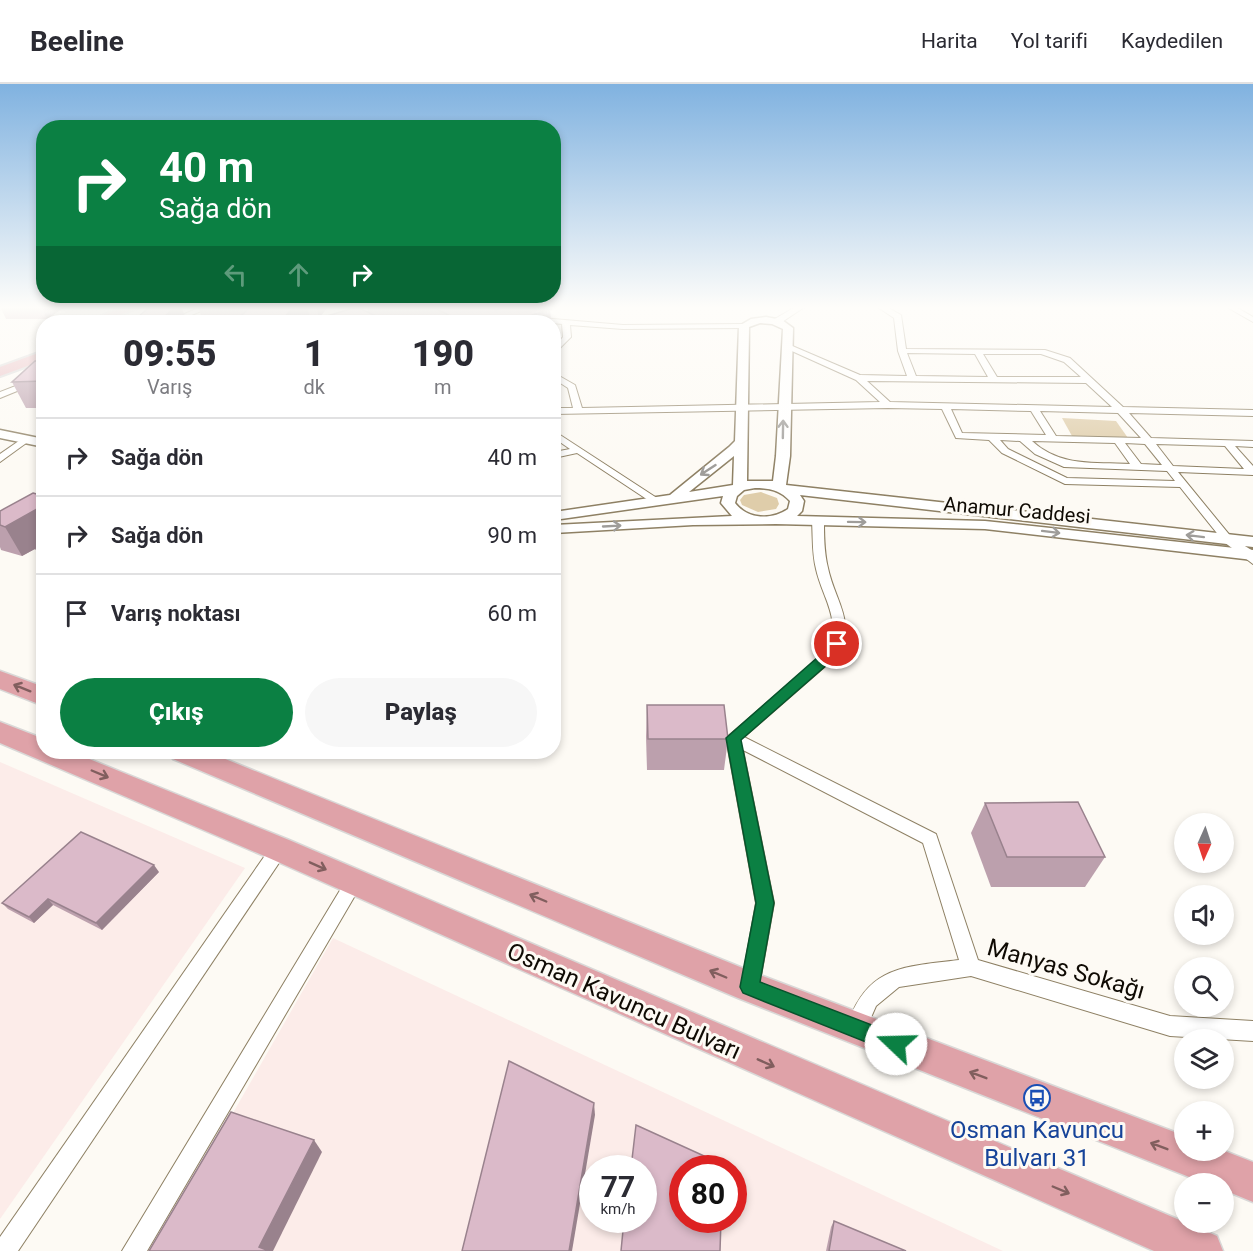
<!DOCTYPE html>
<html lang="tr">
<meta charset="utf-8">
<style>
body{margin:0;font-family:Roboto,sans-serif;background:#f7f7f7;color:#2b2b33;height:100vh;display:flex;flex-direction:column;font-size:22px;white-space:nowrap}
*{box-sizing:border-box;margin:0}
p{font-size:20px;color:#7c7c81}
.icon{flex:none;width:33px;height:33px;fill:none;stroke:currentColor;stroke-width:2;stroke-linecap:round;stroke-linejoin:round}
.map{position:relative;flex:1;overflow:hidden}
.side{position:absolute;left:36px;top:231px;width:525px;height:444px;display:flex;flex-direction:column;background:#fff;border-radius:24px;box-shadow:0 3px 9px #0003}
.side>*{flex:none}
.banner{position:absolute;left:36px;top:36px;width:525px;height:183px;border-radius:24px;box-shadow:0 3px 9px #0003;background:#0b8043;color:#fff;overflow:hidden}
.needle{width:39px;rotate:183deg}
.buttons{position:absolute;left:1174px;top:729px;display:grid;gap:12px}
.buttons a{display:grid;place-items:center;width:60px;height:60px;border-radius:50%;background:#fff;box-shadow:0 3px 9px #0003;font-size:30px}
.speed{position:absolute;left:579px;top:1071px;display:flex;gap:12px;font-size:30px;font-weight:700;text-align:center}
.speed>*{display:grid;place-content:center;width:78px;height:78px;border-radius:50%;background:#fff;box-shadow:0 3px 9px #0003;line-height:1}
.speed small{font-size:15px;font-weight:400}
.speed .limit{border:9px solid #d22;background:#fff;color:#111}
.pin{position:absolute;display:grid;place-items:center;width:51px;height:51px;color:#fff;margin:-26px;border:3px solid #fff;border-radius:50%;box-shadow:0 2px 6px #0007}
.me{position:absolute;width:66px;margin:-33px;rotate:291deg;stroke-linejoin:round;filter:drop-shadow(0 0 4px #0008)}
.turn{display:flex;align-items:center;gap:21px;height:126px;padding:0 24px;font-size:27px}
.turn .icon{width:78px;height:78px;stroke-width:2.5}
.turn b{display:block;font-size:42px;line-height:51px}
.lanes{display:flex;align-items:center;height:57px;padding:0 24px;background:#0003;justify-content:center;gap:30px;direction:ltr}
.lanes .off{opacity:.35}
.eta{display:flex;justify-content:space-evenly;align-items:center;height:102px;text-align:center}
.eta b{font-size:36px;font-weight:800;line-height:42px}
.cta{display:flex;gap:12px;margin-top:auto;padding:12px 24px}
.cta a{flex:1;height:69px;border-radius:36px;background:#0b8043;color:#fff;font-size:24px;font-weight:800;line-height:69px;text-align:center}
.cta a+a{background:#f7f7f7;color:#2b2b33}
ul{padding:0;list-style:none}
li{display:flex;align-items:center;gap:18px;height:78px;padding:0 24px;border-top:2px solid #e1e1e2}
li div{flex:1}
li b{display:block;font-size:22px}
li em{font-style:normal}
header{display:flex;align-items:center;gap:36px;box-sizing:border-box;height:84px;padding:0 30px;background:#fff;border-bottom:2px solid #e1e1e2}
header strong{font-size:28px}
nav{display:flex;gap:33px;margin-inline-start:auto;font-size:21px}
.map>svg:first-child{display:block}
</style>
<header>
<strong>Beeline</strong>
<nav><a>Harita</a><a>Yol tarifi</a><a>Kaydedilen</a></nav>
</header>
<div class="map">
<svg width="1253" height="1167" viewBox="0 0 1253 1167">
<rect width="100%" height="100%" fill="#fdfaf4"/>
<g fill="#fcece9" fill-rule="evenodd">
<polygon points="0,678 245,784 0,1135"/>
<path d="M333 854 1003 1167H154ZM592 1084H644V1136H592ZM682 1084H734V1136H682Z"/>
</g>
<g fill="#dfcdaa">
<polygon points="1062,334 1116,337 1128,354 1072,352"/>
<polygon points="761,408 777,414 779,420 776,425 758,428 742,421 740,416 744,411"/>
</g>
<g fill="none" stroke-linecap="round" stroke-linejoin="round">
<defs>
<g id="minor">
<polygon points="203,222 213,222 175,238 166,238"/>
<polygon points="352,222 361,222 338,238 331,238"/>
<polygon points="797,222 806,222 779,240 773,240 773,236"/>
<path d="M876 222H885L901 231 906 265 1045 266 1070 274 1123 323 1253 326V332L1129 329 1151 354 1253 357V363L1235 362 1253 382V391L1178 388 1232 454 1253 467V480L1224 458 1180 403 1065 400 1002 369 989 356 956 354 942 325 888 324 554 330V324H573L568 304 554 295V289L575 301 582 324 880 318 856 296 783 263 790 261 860 291 907 292 898 267 894 234ZM907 269 975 270 988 293 916 292ZM983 270H1041L1064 278 1081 293H997ZM867 297 1086 299 1112 323 890 318ZM951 325 1031 327 1046 351 962 349ZM1040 327 1118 329 1141 354 1056 352ZM1000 356 1020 357 1035 370 1064 383 1167 387 1175 397 1067 394 1008 365ZM1032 357 1115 359 1130 380C1094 378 1060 383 1032 357ZM1125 359 1145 360 1162 381 1141 380ZM1156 360 1225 362 1244 385 1173 382Z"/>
<polygon points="1225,222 1234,222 1253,233 1253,238"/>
<polygon points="530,233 623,241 744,240 748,242 744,244 623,245 570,241 571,253 554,270 554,264 563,253 562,240 533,237 530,237"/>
<polygon points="44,291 44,296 0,314 0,308"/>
<polygon points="554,347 663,418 662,420 654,420 577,369 554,374 554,368 570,365 554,354"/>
<polygon points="26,352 31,355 29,357 0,378 0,370"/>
<path d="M818 434 824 437C824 452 824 468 828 484 835 518 857 537 837 572L744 653 936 750 978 876 1170 932 1253 937V957L1170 952 971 892 899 903 876 922 863 952 856 955 849 952 846 945C866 882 902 883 959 876L923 759 743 666 774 819 759 903 757 909 750 912 743 909 741 903 756 819 726 654 827 567C842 534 823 516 816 485 812 469 813 453 812 437Z"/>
<polygon points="279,758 285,760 287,765 285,770 18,1167 0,1167 0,1153 273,760"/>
<polygon points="354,791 360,793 363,798 360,803 147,1167 122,1167 348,793"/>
</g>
<g id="tertiary">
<path d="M766 233 782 236 793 244 790 372 786 401 1253 453V463L800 411 804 417 802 427 797 432 985 437 1253 466V476L985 445 776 440 693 441 554 449V441L732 432 721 419 723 412 554 436V428L670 411 729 363 735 357 739 242 751 235ZM760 239 772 240 783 245 776 372 773 397H747L749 243ZM734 372 733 401 689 408ZM755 404C769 404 780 406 790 417L788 425C772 436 748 436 735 419L737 412 744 406Z"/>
<polygon points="0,346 44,355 44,363 0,354"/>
</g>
<g id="primary">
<polygon points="125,222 142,222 103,238 87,238"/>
<polygon points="44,267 44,276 0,292 0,283"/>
</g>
<g id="trunk">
<polygon points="0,587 44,603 44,622 0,605"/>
<polygon points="0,638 44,655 44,668 72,668 289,756 1217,1152 1223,1167 1154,1167 269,774 0,659"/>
<polygon points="169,668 208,668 755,889 1185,1052 1185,1066 1222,1066 1253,1078 1253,1118 1224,1106 1224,1100 1207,1100 738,914 173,675"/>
</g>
</defs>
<use href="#minor" stroke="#8e8064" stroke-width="2"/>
<use href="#tertiary" stroke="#8e8064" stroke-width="3"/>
<use href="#primary" stroke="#d9d8d7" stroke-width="4"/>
<use href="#trunk" stroke="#d9d8d7" stroke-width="3"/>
<use href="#minor" fill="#fff" fill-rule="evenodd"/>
<use href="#tertiary" fill="#fff" fill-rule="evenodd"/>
<use href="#primary" fill="#e7b9be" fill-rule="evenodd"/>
<use href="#trunk" fill="#dfa2a8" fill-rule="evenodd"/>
</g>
<g fill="#bca0ad">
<polygon points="0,222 66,222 47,235 6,235"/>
<polygon points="151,222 181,222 187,238 141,238 139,232"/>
<polygon points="198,222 329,222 319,234 310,234 306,238 203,238"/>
<polygon points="367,222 486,222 496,226 550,225 551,238 426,238 418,234 379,234 380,238 328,238 327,232 368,228"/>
<polygon points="44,277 44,324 26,324 12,298"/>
<polygon points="44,412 44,460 22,472 1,466 0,463 0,427"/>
<polygon points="44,461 44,478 36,465"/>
<polygon points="647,621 728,655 724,686 647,686 646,652"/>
<polygon points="985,719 1105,773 1085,803 991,803 971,749"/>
<polygon points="159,788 102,846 53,821 34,839 8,825 2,819"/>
<polygon points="834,1137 906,1167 826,1167 831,1143"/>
</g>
<g fill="#99828d">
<polygon points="41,222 66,222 47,235"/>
<polygon points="176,222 181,222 187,238 166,238 164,233"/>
<polygon points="294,222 307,222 310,234 306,238 284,238 283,235"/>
<polygon points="316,222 329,222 319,234"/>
<polygon points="550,225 551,238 512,238"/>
<polygon points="378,233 380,238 365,238"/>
<polygon points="557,279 558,302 554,304 554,280"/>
<polygon points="44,421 44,460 22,472 5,443"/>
<polygon points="154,781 159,788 102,846 96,839"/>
<polygon points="48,815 53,821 34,839 29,833"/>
<polygon points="594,1019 595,1031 572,1167 569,1167"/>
<polygon points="314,1056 322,1068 273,1167 263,1167 259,1163"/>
</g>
<g fill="#dbbac9" stroke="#99828d" stroke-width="1.5">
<polygon points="151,222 176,222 164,233 139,232"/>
<polygon points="251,222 294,222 283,235 265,234 261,238 235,238"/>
<polygon points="431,222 486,222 496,226 510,222 539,222 550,225 512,238 462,238"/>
<polygon points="357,223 378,233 365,238 339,238 327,232"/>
<polygon points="35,277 44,277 44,297 12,298"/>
<polygon points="33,409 44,412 44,421 5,443 0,441 0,427"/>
<polygon points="44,461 44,468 36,465"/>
<polygon points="647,621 724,621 728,655 648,655"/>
<polygon points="1078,718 1105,773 1007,773 985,719"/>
<polygon points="81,748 154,781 96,839 48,815 29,833 2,819"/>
<polygon points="509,977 594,1019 569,1167 462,1167"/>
<polygon points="231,1028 314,1056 259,1163 269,1167 149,1167"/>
<polygon points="636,1041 724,1081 724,1084 682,1084 682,1136 721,1136 720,1167 621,1167 624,1136 644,1136 644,1084 631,1084"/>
<polygon points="834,1137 906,1167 829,1167"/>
</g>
<defs><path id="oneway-shaft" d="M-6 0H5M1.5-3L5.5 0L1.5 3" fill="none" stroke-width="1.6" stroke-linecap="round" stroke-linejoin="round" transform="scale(1.5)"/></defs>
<g stroke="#9f9d9a">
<use href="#oneway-shaft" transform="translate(783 345) rotate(-89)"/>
<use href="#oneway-shaft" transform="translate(708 386) rotate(147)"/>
<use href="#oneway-shaft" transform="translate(857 438) rotate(1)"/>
<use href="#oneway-shaft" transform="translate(612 442) rotate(-3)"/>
<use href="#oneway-shaft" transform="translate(1051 448) rotate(7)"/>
<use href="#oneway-shaft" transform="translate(1195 452) rotate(-173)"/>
</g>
<g stroke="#815e5e">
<use href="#oneway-shaft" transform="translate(22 604) rotate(-158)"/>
<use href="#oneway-shaft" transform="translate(100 690) rotate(23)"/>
<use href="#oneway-shaft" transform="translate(318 782) rotate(24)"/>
<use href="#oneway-shaft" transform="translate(538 814) rotate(-157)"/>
<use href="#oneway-shaft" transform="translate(718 890) rotate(-157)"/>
<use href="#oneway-shaft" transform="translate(766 979) rotate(24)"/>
<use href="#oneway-shaft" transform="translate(978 991) rotate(-159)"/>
<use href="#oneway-shaft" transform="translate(1159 1062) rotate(-159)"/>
<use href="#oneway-shaft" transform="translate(1061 1106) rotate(23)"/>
</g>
<linearGradient id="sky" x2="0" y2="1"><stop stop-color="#80b2e0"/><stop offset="0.58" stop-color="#fefdfa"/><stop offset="1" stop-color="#fefdfa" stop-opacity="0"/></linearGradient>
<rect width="1253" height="385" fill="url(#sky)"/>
<polygon fill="#0b8043" stroke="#07532c" stroke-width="1.5" points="837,556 843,560 837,572 741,656 774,819 760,898 903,953 906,960 903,967 896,970 743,909 740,903 756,819 726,654 827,565 832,557"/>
<defs>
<symbol id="bus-ring" viewBox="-11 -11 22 22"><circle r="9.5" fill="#fdfaf4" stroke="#1a4fb4" stroke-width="1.5"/><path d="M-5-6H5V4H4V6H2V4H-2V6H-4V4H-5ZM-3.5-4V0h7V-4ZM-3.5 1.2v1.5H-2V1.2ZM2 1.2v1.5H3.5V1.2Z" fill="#1a4fb4"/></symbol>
</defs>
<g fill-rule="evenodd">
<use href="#bus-ring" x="1022" y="999" width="30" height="30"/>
</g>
<g text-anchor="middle" stroke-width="6" stroke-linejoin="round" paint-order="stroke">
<g font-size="20" fill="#0f0a03" stroke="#fdfaf4">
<text transform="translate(1017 426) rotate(5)" y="7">Anamur Caddesi</text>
</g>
<g font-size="24" fill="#0f0a03" stroke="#fdfaf4">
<text transform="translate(1066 885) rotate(16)" y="8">Manyas Sokağı</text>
<text transform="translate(624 917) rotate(24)" y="8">Osman Kavuncu Bulvarı</text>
</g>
<g font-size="24" fill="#164399" stroke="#fdfaf4">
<text x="1037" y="1054">Osman Kavuncu<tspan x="1037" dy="28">Bulvarı 31</tspan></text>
</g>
</g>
</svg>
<div class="buttons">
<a><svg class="needle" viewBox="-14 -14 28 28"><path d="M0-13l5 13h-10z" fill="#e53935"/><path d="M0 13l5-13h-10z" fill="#7c7c81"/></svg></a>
<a><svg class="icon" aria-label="sound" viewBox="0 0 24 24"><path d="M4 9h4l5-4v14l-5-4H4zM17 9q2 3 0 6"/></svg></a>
<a><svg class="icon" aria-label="search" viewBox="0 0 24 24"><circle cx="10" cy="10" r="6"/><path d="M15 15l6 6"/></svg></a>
<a><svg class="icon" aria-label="layers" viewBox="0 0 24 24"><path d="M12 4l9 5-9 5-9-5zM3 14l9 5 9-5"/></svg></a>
<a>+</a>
<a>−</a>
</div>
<div class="speed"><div>77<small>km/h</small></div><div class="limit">80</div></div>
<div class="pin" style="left:837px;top:560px;background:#d93025"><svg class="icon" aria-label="arrive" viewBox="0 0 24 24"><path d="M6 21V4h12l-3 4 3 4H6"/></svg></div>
<svg class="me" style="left:896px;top:960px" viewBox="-20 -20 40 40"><circle r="19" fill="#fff"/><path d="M0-13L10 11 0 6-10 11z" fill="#0b8043"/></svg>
<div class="banner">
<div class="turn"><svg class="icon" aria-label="right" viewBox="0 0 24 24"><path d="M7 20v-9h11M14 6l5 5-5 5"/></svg><div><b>40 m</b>Sağa dön</div></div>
<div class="lanes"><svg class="icon off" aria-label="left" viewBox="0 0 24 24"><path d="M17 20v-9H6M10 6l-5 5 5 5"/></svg><svg class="icon off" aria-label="ahead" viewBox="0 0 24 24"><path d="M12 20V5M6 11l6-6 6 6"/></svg><svg class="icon" aria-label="right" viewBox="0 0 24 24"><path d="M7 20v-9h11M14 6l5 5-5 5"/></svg></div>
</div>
<section class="side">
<div class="eta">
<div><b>09:55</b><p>Varış</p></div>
<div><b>1</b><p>dk</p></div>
<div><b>190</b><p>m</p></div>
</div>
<ul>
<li><svg class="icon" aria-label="right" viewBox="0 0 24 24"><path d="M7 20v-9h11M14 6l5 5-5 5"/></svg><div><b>Sağa dön</b></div><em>40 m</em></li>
<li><svg class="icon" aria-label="right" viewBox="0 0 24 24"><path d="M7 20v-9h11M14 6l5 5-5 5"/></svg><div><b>Sağa dön</b></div><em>90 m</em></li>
<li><svg class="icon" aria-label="arrive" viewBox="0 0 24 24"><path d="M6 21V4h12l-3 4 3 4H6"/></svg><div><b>Varış noktası</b></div><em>60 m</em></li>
</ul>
<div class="cta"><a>Çıkış</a><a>Paylaş</a></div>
</section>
</div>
